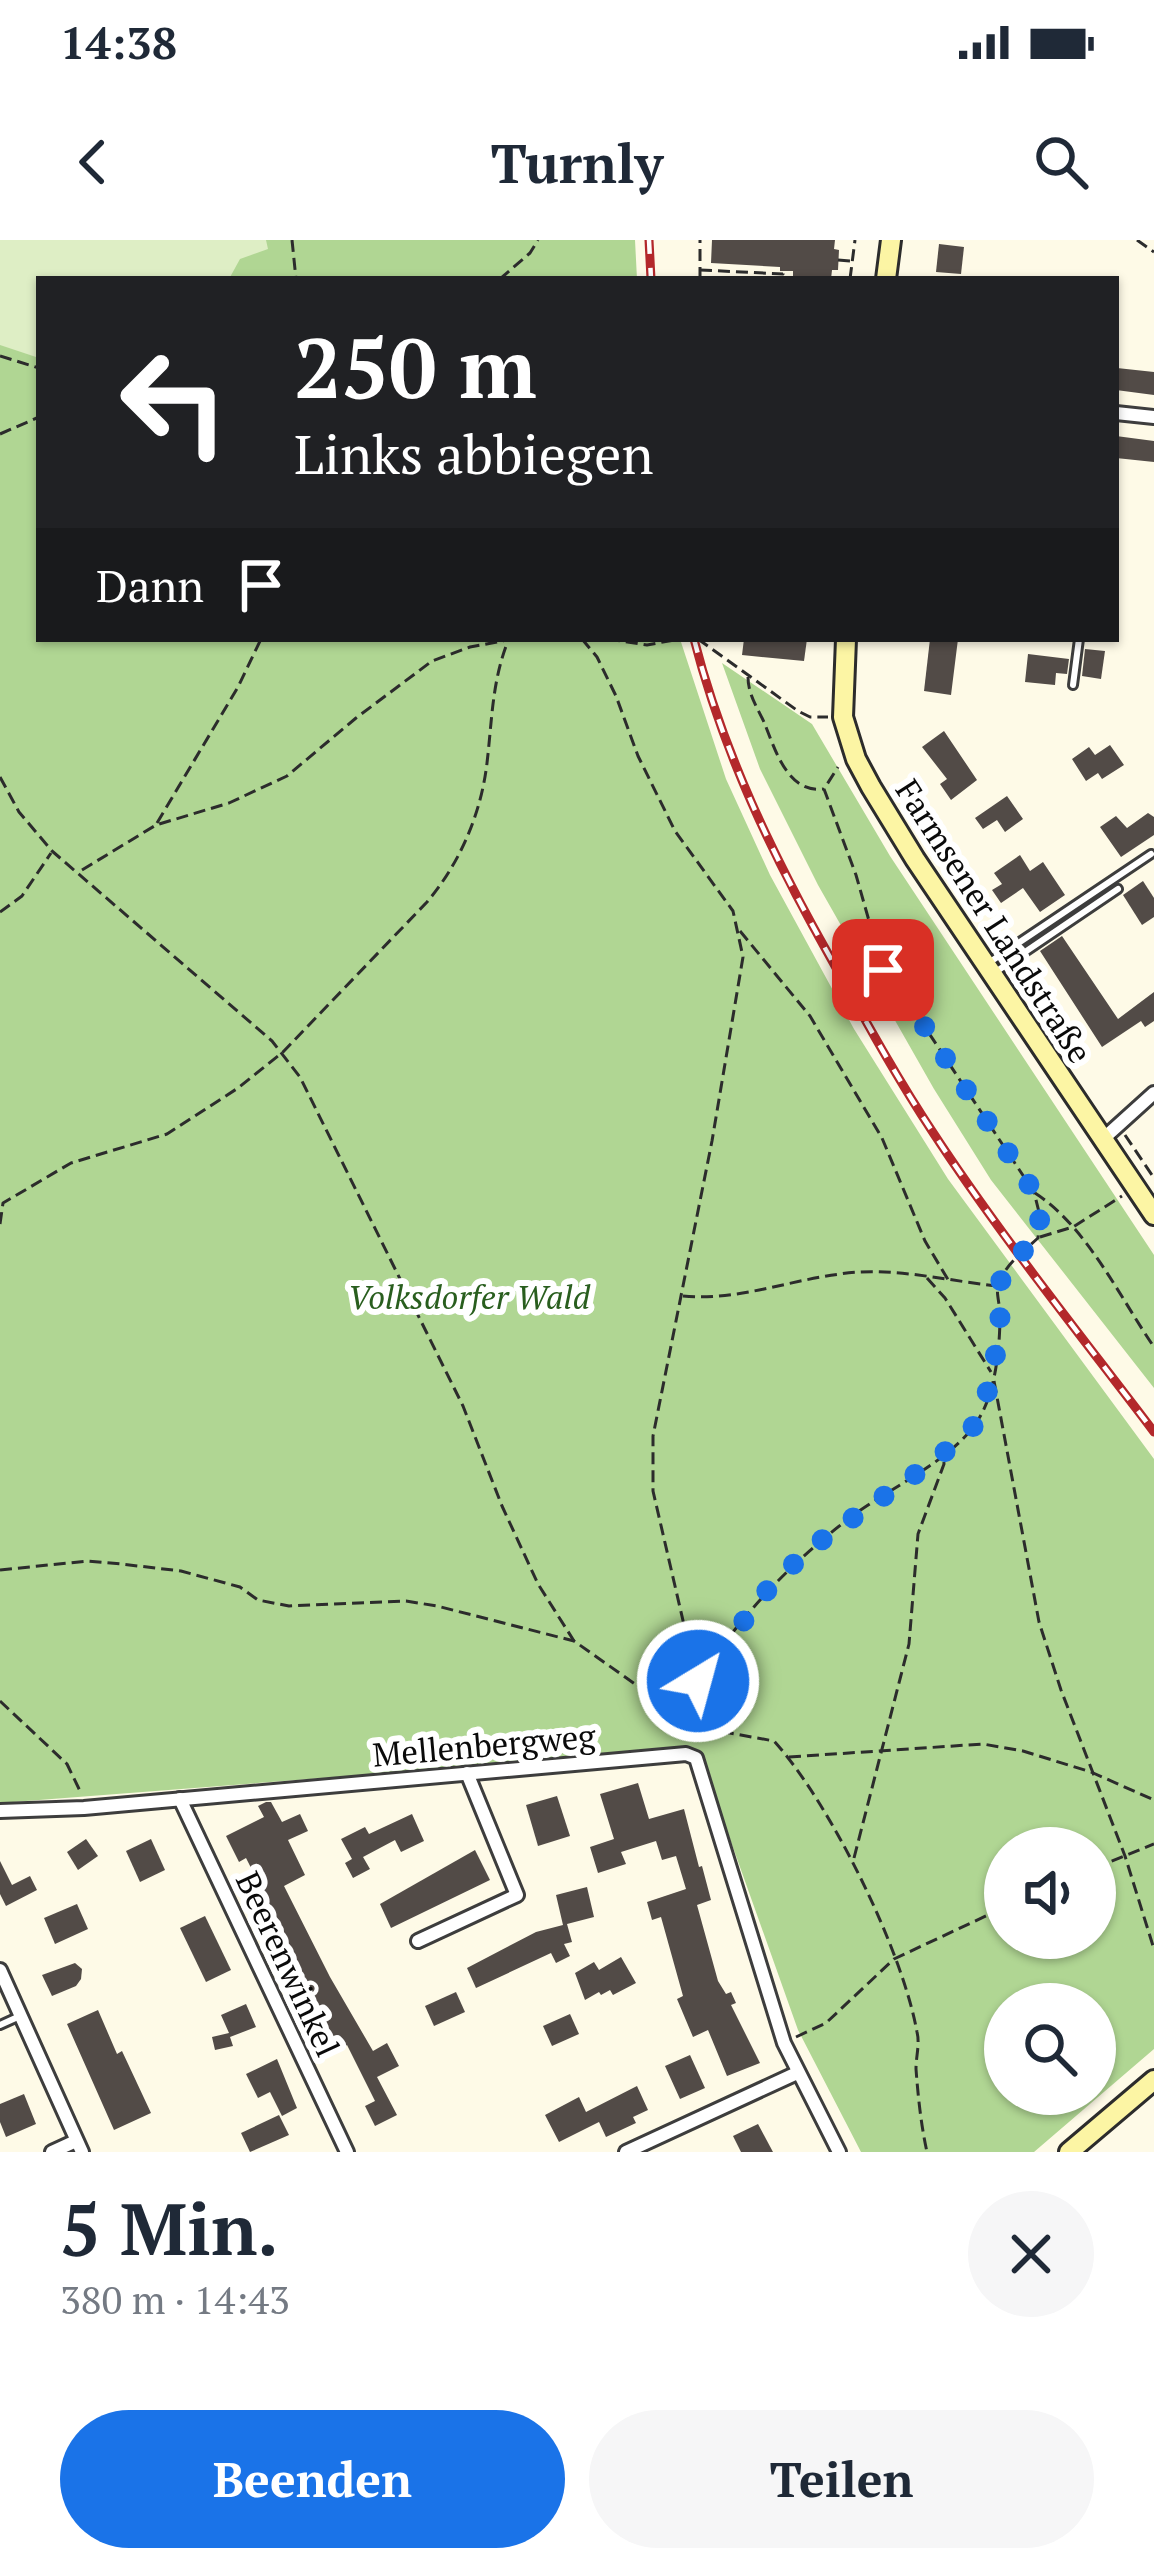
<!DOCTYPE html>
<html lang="de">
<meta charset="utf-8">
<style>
body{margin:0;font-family:"PT Serif",serif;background:#f6f6f7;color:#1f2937;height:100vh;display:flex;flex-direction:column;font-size:45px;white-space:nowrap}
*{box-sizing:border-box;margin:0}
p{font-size:39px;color:#747a83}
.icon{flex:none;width:66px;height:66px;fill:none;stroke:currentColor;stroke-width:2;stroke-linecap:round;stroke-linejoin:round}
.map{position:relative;height:1912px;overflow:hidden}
.sheet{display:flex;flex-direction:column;background:#fff;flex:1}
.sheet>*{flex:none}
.banner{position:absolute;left:36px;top:36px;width:1083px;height:366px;border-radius:0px;box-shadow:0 3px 9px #0004;background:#202124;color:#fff;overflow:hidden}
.tools{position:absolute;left:984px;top:1587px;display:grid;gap:24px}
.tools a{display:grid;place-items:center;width:132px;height:132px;border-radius:50%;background:#fff;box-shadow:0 3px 9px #0004;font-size:60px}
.pin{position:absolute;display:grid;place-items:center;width:102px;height:102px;color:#fff;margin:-51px;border-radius:24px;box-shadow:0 6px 18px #0006}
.me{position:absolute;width:132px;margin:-66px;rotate:37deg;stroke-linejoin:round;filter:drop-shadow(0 0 9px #0008)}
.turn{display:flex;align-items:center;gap:42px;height:252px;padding:0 60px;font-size:54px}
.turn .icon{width:156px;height:156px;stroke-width:2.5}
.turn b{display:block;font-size:84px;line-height:102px}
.then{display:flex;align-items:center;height:114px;padding:0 60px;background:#0003;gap:24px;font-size:45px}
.round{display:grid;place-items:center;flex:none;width:126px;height:126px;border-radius:63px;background:#f6f6f7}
.overview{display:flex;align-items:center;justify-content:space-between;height:204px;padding:0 60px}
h1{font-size:72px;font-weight:800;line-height:90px}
.primary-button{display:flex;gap:24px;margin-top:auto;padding:24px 60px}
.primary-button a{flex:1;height:138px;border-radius:72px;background:#1a73e8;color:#fff;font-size:48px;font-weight:800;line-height:138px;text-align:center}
.primary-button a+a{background:#f6f6f7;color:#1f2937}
.status{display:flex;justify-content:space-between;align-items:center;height:84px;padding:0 60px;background:#fff;direction:ltr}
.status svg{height:33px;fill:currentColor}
header{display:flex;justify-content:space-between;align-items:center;height:156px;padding:0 60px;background:#fff;font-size:54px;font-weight:800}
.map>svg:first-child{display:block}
</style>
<div class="status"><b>14:38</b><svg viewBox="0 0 49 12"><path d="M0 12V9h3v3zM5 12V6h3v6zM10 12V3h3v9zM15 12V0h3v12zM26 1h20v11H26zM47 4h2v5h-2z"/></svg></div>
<header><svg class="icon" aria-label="back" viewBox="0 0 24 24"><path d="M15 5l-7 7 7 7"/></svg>Turnly<svg class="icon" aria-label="search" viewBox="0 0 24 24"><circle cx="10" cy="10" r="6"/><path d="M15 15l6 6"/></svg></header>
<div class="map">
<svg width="1154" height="1912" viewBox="0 0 1154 1912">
<rect width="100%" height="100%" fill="#fefae7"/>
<g fill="#b0d693" fill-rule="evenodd">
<path d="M0 0H635L637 39H39V399H680L726 539 770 635 854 789 948 939 1154 1219V1809L1034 1912H861L798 1790 698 1509 0 1563ZM1005 1608H1095V1698H1005ZM1005 1764H1095V1854H1005Z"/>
<polygon points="722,423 812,484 890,616 1154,1015 1154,1148 991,940 934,849 818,645 760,529"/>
</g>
<polygon fill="#deeec5" points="0,0 266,0 268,9 240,19 229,39 39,39 39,118 0,105"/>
<g fill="#524b47">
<polygon points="712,0 835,0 834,9 839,10 838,30 832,30 831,39 793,39 793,31 780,31 780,27 711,23"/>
<polygon points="939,4 964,7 961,34 936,32"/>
<polygon points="1117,128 1154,132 1154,155 1116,150"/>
<polygon points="1116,196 1154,201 1154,222 1116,218"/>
<polygon points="744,399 807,399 804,421 742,415"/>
<polygon points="930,399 958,399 951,455 924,451"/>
<polygon points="1085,409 1105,411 1101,439 1082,436"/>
<polygon points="1028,414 1069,419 1067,434 1056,433 1055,445 1025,442"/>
<polygon points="944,491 977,540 951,560 940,544 947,539 922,507"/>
<polygon points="1110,505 1124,525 1102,539 1098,533 1086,541 1072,519 1089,507 1095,515"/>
<polygon points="1007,556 1023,579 1005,592 997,580 983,589 975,578"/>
<polygon points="1148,573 1154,577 1154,595 1121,617 1100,587 1116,576 1127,588"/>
<polygon points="1020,615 1030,631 1043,622 1065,655 1040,672 1023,648 1001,663 992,650 1002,644 994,633"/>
<polygon points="1143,641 1154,658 1154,677 1142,685 1123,655"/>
<polygon points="1062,696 1118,779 1154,752 1154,781 1145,787 1141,781 1102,807 1040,711"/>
<polygon points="638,1543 649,1579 684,1569 699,1627 702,1626 711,1660 697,1665 718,1741 726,1754 731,1752 736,1763 731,1765 760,1823 727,1836 708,1790 693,1797 677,1759 683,1756 661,1677 652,1680 647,1662 686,1649 676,1616 662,1620 656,1601 621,1612 626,1624 598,1633 590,1607 614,1599 600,1554"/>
<polygon points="557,1556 570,1596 538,1606 526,1565"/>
<polygon points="266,1562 271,1562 282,1582 300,1574 308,1591 288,1600 305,1635 284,1646 330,1737 373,1811 387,1803 399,1826 377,1837 397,1875 375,1886 365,1866 375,1861 347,1805 339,1810 298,1729 295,1731 266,1675 273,1671 246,1618 239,1622 226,1596 264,1577 258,1566"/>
<polygon points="412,1574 424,1601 401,1612 395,1600 363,1617 370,1629 353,1638 345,1623 352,1619 341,1599 365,1587 369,1594"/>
<polygon points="86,1599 98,1616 78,1630 67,1612"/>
<polygon points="151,1599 165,1630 140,1642 126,1611"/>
<polygon points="475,1610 490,1640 391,1688 380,1664"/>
<polygon points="0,1621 12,1645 30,1636 37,1650 6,1666 0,1654"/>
<polygon points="587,1647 594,1677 567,1684 572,1702 564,1704 570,1716 556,1723 551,1713 476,1748 467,1728 536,1692 563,1685 556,1655"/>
<polygon points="77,1664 88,1689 55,1704 44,1678"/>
<polygon points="205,1676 231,1730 206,1742 180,1688"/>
<polygon points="621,1717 636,1743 613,1755 610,1750 601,1755 599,1752 585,1760 575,1733 594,1722 599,1730"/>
<polygon points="75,1723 82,1729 81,1739 76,1746 52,1756 42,1735"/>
<polygon points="456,1752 465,1772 434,1786 425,1766"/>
<polygon points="246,1764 256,1787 230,1797 233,1806 215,1810 212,1797 229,1793 221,1775"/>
<polygon points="98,1770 117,1814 122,1811 151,1873 114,1890 67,1784"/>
<polygon points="570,1774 579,1794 552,1806 543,1786"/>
<polygon points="690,1815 705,1848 680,1859 665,1826"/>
<polygon points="277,1819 297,1868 282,1876 270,1852 258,1858 246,1834"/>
<polygon points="637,1846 648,1870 633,1877 636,1883 606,1897 599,1882 559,1902 545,1875 579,1857 586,1872"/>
<polygon points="24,1854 36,1884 6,1897 0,1882 0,1864"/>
<polygon points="279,1875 289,1895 250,1912 241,1893"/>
<polygon points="758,1884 773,1912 741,1912 733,1896"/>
</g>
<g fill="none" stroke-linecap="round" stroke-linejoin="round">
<defs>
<g id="lane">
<polyline points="1073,445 1079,399"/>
<polyline points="990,722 1151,614"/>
<polyline points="997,731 1118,649"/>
<polyline points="0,1785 20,1776"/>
</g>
<g id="street">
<polyline points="1116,173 1154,177"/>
<polyline points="1103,899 1154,853"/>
<polyline points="180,1559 347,1912"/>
<polyline points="0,1571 84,1568 686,1514 696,1518 784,1803 839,1912"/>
<polyline points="418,1701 517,1655 467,1533"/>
<polyline points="0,1730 82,1912"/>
<polyline points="52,1912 76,1901"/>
<polyline points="626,1912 797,1833"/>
</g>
<g id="secondary">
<polyline points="886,39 891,0"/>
<polyline points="846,399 843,477 856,519 871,547 915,619 1154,975"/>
<polyline points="1069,1912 1154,1840"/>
</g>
</defs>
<use href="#lane" stroke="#3d3d3d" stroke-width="12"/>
<use href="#street" stroke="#3d3d3d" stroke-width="18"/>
<use href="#secondary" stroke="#2c2c2c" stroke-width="24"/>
<g stroke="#2c2c2c" stroke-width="3" stroke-dasharray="12 6" stroke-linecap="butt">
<polyline points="292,0 296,39"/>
<polyline points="1137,0 1154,12"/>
<polyline points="838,20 851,21"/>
<polyline points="700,30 783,34 784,31"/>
<polyline points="500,39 530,13 538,0"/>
<polyline points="700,39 700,0"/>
<polyline points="850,39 855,0"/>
<polyline points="0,116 39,128"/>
<polyline points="0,194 39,177"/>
<path d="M582 399 597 417 616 456 638 516 675 591 733 671 743 717 712 901 653 1196V1251L697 1441 696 1487 774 1501C830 1563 902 1709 917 1792 920 1804 916 1816 916 1829 918 1856 921 1885 927 1912"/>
<polyline points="608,399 647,405 680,399"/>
<polyline points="698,399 798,471 810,477 828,477"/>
<path d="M748 437C748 454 757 467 764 482 775 509 787 553 823 549"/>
<polyline points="0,537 19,572 52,611 272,801 300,837 463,1166 502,1266 538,1344 574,1401"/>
<polyline points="157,583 238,447 261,399"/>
<polyline points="82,630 156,585 229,563 287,536 356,478 432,421 470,407 513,399"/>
<polyline points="0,672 22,656 51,613"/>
<polyline points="740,691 810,776 882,898 925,1001 950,1043"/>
<polyline points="1125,895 1154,938"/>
<path d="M1035 953C1087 987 1119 1056 1154 1107"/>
<path d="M0 984 3 963 71 923 167 894 238 848 283 812 427 662C460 623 481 574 487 523 492 481 492 441 508 401"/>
<polyline points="1040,997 1073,987 1122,956"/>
<polyline points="927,1038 945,1058 991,1132"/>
<path d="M683 1056C737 1061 786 1041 840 1034 891 1026 947 1041 998 1046"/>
<polyline points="994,1141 1039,1382 1061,1450 1125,1616 1154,1709"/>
<polyline points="0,1330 88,1321 121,1324 181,1331 240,1347 258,1360 289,1366 406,1361 437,1366 574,1401 696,1487 696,1504"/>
<path d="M699 1439C742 1374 793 1320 855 1274 892 1247 954 1219 978 1180 996 1152 1000 1106 1000 1074 1000 1065 996 1054 998 1046 1003 1026 1024 1011 1038 998L1040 976 1034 952 903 754 883 730 856 635 824 549 838 527"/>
<polyline points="0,1461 67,1524 81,1553"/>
<polyline points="789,1517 983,1504 1023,1511 1091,1532 1154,1560"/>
<polyline points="854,1618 909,1404 918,1294 944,1224 943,1214"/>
<polyline points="1095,1628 1154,1604"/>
<polyline points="796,1797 826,1783 894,1719 1005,1667"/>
</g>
<use href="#lane" stroke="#fff" stroke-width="6"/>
<use href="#street" stroke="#fff" stroke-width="12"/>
<use href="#secondary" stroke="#fcf5a4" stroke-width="18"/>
<defs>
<g id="rail">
<polyline points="649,0 651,39"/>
<path d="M694 399C723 512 773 616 830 717 863 776 895 835 932 891 1000 995 1079 1093 1154 1192"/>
</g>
</defs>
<use href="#rail" stroke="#b3282b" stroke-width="9"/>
<use href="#rail" stroke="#fff" stroke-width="4.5" stroke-dasharray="14" stroke-linecap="butt"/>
</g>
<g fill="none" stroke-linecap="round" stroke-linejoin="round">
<polyline stroke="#1a73e8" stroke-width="21" stroke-dasharray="0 37.8" points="698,1441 769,1348 809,1309 924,1228 964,1197 977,1182 993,1135 1000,1078 998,1046 1011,1022 1038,998 1040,976 1034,952 903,754 883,730"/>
</g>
<g text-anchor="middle" stroke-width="12" stroke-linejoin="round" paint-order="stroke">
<g font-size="33" fill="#0a0a0a" stroke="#fff">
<text transform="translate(994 681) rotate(57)" y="12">Farmsener Landstraße</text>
<text transform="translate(484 1505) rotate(-5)" y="12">Mellenbergweg</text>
<text transform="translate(288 1724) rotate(65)" y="12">Beerenwinkel</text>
</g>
<g font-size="33" font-style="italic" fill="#295e1e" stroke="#fff">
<text x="469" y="1069">Volksdorfer Wald</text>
</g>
</g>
</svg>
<div class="tools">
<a><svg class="icon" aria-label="sound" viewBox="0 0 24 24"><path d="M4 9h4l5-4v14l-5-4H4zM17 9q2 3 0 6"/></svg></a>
<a><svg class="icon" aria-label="search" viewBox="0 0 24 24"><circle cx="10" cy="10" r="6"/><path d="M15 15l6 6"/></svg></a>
</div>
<div class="pin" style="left:883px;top:730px;background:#d93025"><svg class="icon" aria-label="arrive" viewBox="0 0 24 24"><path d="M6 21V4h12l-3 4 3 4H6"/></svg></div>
<svg class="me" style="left:698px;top:1441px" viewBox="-20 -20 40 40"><circle r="17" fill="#1a73e8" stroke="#fff" stroke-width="3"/><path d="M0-11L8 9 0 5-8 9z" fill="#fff"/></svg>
<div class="banner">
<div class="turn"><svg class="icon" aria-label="left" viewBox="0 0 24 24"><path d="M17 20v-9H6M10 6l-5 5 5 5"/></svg><div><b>250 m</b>Links abbiegen</div></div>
<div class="then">Dann<svg class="icon" aria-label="arrive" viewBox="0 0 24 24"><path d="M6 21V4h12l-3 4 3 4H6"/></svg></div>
</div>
</div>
<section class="sheet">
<div class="overview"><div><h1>5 Min.</h1><p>380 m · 14:43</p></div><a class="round"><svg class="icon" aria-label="close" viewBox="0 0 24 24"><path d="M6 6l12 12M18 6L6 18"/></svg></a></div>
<div class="primary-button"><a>Beenden</a><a>Teilen</a></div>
</section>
